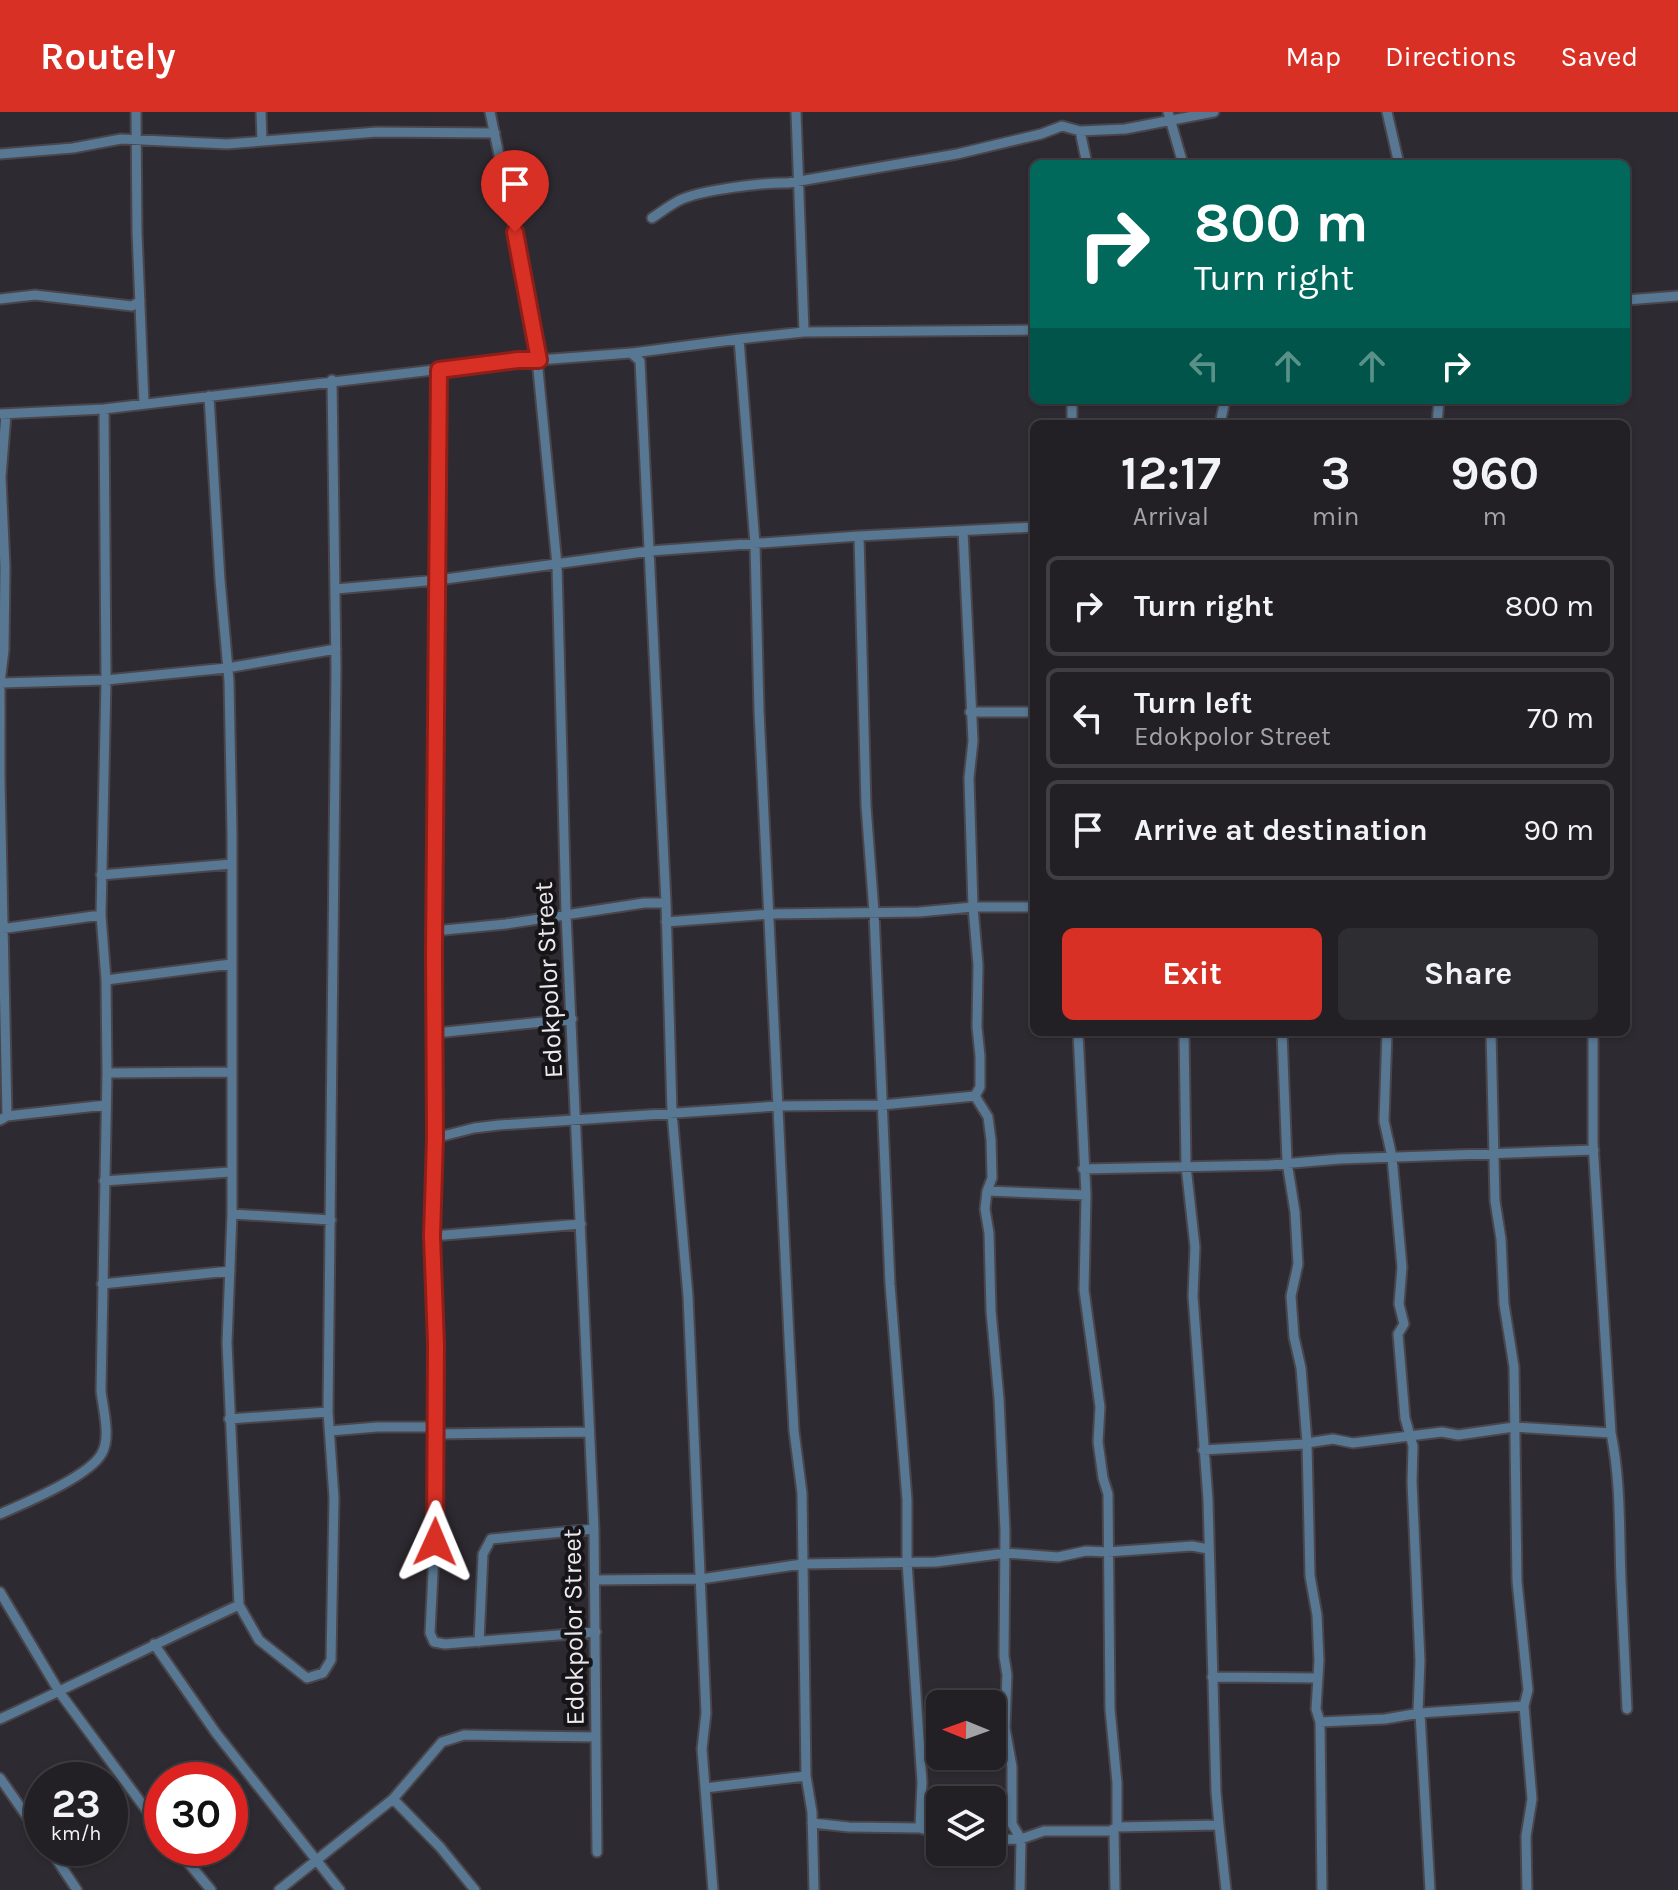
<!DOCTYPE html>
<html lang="en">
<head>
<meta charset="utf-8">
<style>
  :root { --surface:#222025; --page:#2e2d32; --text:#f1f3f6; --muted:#a2a3a7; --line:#3f3e42; --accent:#d93025 }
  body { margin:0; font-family:Karla,sans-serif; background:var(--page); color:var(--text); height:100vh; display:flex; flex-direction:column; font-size:30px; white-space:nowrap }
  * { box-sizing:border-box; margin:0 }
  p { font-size:26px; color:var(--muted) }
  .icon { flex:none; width:44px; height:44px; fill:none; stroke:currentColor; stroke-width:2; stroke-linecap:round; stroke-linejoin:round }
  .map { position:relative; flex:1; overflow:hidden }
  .drawer { position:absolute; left:1030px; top:308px; width:600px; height:616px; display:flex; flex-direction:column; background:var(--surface); border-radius:12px; box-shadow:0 2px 6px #0004,0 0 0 2px var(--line) }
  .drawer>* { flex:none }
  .banner { position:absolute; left:1030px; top:48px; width:600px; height:244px; border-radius:12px; box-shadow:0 2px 6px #0004,0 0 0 2px var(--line); background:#00695c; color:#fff; overflow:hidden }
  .needle { width:52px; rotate:271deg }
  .buttons { position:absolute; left:926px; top:1578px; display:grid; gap:16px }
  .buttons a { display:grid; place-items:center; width:80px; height:80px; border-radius:12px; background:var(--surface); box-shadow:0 2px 6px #0004,0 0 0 2px var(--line); font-size:40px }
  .speed { position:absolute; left:24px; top:1650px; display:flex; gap:16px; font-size:40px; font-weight:700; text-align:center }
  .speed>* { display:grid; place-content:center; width:104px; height:104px; border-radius:50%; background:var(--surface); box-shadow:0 2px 6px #0004,0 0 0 2px var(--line); line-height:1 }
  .speed small { font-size:20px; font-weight:400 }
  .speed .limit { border:12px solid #d22; background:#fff; color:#111 }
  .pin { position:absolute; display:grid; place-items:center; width:68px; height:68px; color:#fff; margin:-82px -34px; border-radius:50% 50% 50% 0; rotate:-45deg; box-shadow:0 0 8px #0007 }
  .pin .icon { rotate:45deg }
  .me { position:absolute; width:88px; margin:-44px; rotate:1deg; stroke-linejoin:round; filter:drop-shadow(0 0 6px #0008) }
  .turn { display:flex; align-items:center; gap:28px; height:168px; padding:0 32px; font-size:36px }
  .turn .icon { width:104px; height:104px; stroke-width:2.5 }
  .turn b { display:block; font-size:56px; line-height:68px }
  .lanes { display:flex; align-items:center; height:76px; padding:0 32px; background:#0003; justify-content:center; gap:40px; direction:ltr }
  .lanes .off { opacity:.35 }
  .eta { display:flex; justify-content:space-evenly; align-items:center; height:136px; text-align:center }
  .eta b { font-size:48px; font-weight:700; line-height:56px }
  .button { display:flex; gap:16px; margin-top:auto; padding:16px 32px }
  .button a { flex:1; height:92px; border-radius:12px; background:var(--accent); color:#fff; font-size:32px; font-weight:700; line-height:92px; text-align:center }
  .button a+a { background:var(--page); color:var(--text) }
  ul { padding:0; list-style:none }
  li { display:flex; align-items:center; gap:24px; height:100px; margin:0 16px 12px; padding:0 16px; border:4px solid var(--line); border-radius:12px }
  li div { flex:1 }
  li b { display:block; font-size:30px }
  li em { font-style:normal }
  header { display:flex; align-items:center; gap:48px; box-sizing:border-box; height:112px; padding:0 40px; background:var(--accent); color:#fff }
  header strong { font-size:38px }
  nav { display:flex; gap:44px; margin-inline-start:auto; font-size:28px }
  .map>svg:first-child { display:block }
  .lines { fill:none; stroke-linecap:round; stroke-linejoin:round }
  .street-casing { stroke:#49454b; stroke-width:13 }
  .street { stroke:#577792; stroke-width:9 }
  .route-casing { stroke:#8d1f18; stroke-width:20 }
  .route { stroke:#d93025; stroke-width:14 }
  .labels { text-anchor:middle; stroke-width:8; stroke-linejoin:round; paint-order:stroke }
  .street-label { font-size:26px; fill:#eceaee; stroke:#161417 }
</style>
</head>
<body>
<header>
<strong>Routely</strong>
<nav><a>Map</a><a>Directions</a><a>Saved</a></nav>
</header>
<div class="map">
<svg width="1678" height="1778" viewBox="0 0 1678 1778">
  <rect width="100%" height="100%" fill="#2e2a31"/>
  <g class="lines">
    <g class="street-casing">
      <path id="street" d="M136,0L137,120L144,292
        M261,0L262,29
        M490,0L533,206L557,453L566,801L594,1417L597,1740
        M796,0L804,220
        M1168,0L1183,52
        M1387,0L1399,52
        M1080,19L1087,52
        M0,42L73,36L121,27L227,32L377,20L495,21
        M652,106C661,100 670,93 680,88C701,78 765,70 788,71L957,42L1041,22L1062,14L1080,19L1125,17L1214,0
        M0,187L35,183L132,194L140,189
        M1626,188L1678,184
        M739,227L804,220L1034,218
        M632,241L739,227L755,432L759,599L789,1226L794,1319L802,1381L806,1664L812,1700L814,1778
        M439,258L432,1124L436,1400L430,1521L434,1530L445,1532L596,1520
        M209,284L220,468L229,569L232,722V1102L227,1231L239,1493
        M0,302L104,297L518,248H539L631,241L640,249L666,791L672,1001L688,1184L706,1601L702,1637L713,1778
        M1072,312V288
        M1220,312L1225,288
        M1437,312L1439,288
        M859,424L1034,415
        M336,477L438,468L650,439L859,424L866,694L874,800L890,1172L907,1388V1450
        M0,571L106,568L227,556L336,537
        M970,600H1034
        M101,763L232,752
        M666,810L770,802L919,800L973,795L969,666L973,629L963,419
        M0,817L101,803
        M434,819L506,812L644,791H666
        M106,868L231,852
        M1282,920L1287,1050L1295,1100L1298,1152L1291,1184L1294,1225L1301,1256L1307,1331L1310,1464L1317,1503L1319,1549L1316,1597L1320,1610L1322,1778
        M1387,920L1384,1009L1392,1045L1402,1155L1399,1192L1404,1212L1398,1222L1405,1306L1413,1334L1412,1370L1420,1549L1418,1600
        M1491,920L1495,1089L1501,1127L1504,1192L1514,1255L1517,1469L1528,1578L1524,1594
        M1593,920V1031L1611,1321C1621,1370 1619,1418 1621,1468C1623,1511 1625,1554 1627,1597
        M436,921L572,907
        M107,961L232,960
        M7,1004L106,993
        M0,1008L7,1004L0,667V571L4,538L5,455L1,365L6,302
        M435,1026L474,1016L499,1013L778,994L882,993L975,984
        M1083,1057L1269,1053L1340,1047L1594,1038
        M104,1069L230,1060
        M987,1079L1086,1083
        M232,1102L331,1108
        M432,1124L581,1112
        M102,1172L230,1159
        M229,1307L328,1300
        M330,1319L377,1315H435
        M434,1322L589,1320
        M1307,1331L1333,1327L1353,1331L1442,1320L1458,1323L1514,1315L1611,1321
        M1203,1338L1305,1332
        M0,1402C25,1391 90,1364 102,1341C111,1325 103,1297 101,1279L107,961L106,868L101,803L106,568L104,297
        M595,1468L701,1467L802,1452L936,1450L1006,1441L1058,1445L1086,1439L1107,1440L1192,1434L1208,1437
        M0,1480L60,1581L162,1719
        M479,1530L483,1442L491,1427L594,1417
        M154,1532L216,1621L340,1778
        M1212,1565L1316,1566
        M1420,1601L1524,1594L1532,1687L1526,1724L1527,1778
        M0,1607C80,1570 159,1530 239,1493L259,1528L307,1566L323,1561L331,1548L334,1386L328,1300L336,556L332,268
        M1320,1610L1385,1607L1420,1601L1430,1778
        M0,1666L42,1726
        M705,1676L806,1664
        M393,1687L440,1735L475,1778
        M812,1711L849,1715L920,1716L922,1670L907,1450
        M1219,1713L1226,1778
        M1117,1715L1219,1713L1216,1680L1208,1388L1193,1184L1195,1135L1186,1054L1184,920
        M920,1716L940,1722
        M1114,1718L1115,1778
        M992,1728L1021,1727L1012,1712V1655L1005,1616L1007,1563L1004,1544L1005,1419L999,1287L991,1199L989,1121L985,1097L987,1079L992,1066L991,1028L988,1005L975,984L980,975V944L977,915L978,853L973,795H1034
        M49,1736L77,1778
        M176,1736L211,1778
        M279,1778L393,1687L442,1630L464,1623L596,1625
        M1020,1778L1021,1727L1044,1719H1110L1117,1715V1671L1110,1597L1108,1382L1103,1366L1098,1330L1100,1295L1084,1178L1086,1083L1078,920"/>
    </g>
    <use href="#street" class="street"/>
  </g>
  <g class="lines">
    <g class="route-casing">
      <path id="route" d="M435,1430L436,1232L432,1124L435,1026L434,841L439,258L518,248H539L515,120"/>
    </g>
    <use href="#route" class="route"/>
  </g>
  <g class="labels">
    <g class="street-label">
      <text transform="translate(548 868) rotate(-93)" y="9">Edokpolor Street</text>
      <text transform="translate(573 1515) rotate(-91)" y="9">Edokpolor Street</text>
    </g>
  </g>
</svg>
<div class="buttons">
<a><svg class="needle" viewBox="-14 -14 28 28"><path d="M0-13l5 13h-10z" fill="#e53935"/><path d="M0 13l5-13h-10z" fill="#a2a3a7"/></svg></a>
<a><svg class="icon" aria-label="layers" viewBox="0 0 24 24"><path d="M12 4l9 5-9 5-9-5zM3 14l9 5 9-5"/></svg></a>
</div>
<div class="speed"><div>23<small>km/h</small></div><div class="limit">30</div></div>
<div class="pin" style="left:515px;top:120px;background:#d93025"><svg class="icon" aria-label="arrive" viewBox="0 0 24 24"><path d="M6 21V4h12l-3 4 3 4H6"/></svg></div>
<svg class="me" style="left:435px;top:1430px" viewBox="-20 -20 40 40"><path d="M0-17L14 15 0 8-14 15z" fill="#d93025" stroke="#fff" stroke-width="4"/></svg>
<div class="banner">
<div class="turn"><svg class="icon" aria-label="right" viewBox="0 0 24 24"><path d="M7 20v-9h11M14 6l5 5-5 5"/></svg><div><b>800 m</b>Turn right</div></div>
<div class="lanes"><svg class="icon off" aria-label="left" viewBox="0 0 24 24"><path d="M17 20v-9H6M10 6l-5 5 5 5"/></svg><svg class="icon off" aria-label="ahead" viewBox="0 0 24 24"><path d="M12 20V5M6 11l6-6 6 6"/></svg><svg class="icon off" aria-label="ahead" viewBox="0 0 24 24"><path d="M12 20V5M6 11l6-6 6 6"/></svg><svg class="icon" aria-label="right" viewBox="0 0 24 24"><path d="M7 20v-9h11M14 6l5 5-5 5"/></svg></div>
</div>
<section class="drawer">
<div class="eta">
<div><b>12:17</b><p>Arrival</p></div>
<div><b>3</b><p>min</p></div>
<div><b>960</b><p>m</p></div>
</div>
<ul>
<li><svg class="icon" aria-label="right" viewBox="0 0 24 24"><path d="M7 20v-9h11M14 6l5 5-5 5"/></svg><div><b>Turn right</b></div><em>800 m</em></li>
<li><svg class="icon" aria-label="left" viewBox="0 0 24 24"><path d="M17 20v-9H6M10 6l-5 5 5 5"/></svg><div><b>Turn left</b><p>Edokpolor Street</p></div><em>70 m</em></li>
<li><svg class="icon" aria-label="arrive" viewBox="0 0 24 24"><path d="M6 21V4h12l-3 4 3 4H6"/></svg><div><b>Arrive at destination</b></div><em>90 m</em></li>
</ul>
<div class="button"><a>Exit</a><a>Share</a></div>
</section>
</div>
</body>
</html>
